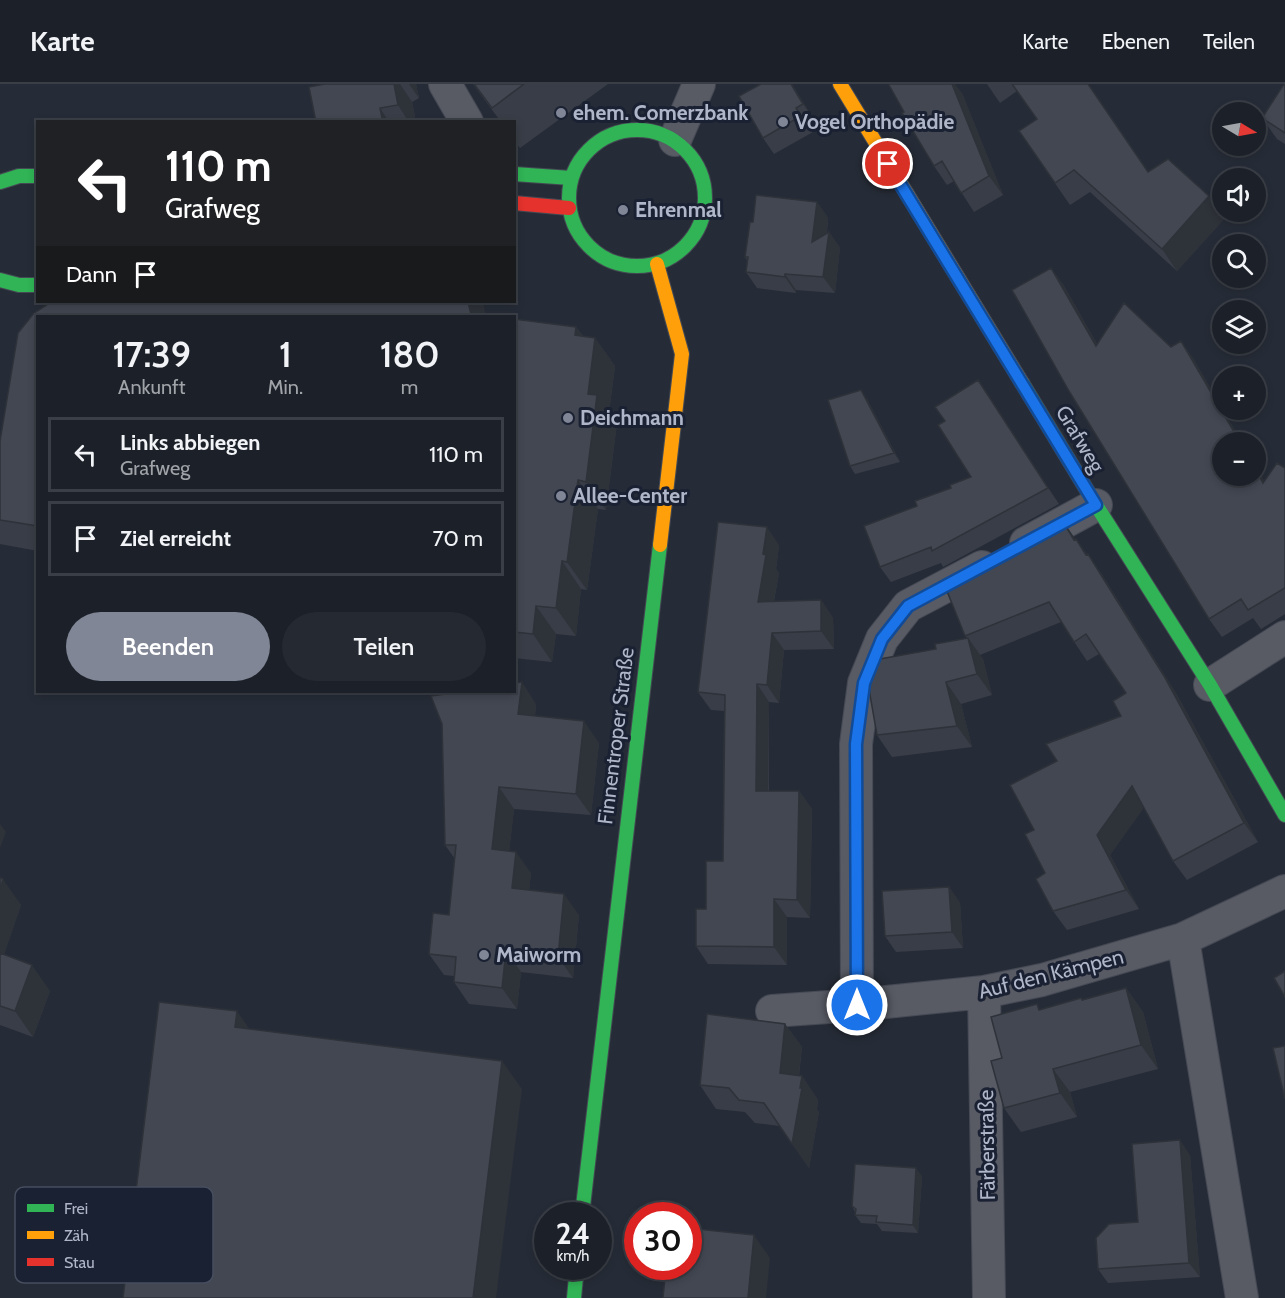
<!DOCTYPE html>
<html lang="de">
<head>
<meta charset="utf-8">
<style>
  :root { --surface:#1c2129; --page:#252931; --text:#f1f3f6; --muted:#a0a3a8; --line:#3a3e46; --accent:#808696 }
  body { margin:0; font-family:Cabin,sans-serif; background:var(--page); color:var(--text); height:100vh; display:flex; flex-direction:column; font-size:22px; white-space:nowrap }
  * { box-sizing:border-box; margin:0 }
  p { font-size:20px; color:var(--muted) }
  .icon { flex:none; width:33px; height:33px; fill:none; stroke:currentColor; stroke-width:2; stroke-linecap:round; stroke-linejoin:round }
  .map { position:relative; flex:1; overflow:hidden }
  .sheet { position:absolute; left:36px; top:231px; width:480px; height:378px; display:flex; flex-direction:column; background:var(--surface); border-radius:0px; box-shadow:0 3px 9px #0003,0 0 0 2px var(--line) }
  .sheet>* { flex:none }
  .banner { position:absolute; left:36px; top:36px; width:480px; height:183px; border-radius:0px; box-shadow:0 3px 9px #0003,0 0 0 2px var(--line); background:#202124; color:#fff; overflow:hidden }
  .needle { width:39px; rotate:100deg }
  .buttons { position:absolute; left:1212px; top:18px; display:grid; gap:12px }
  .buttons a { display:grid; place-items:center; width:54px; height:54px; border-radius:50%; background:var(--surface); box-shadow:0 3px 9px #0003,0 0 0 2px var(--line); font-size:30px }
  .speed { position:absolute; left:534px; top:1118px; display:flex; gap:12px; font-size:30px; font-weight:700; text-align:center }
  .speed>* { display:grid; place-content:center; width:78px; height:78px; border-radius:50%; background:var(--surface); box-shadow:0 3px 9px #0003,0 0 0 2px var(--line); line-height:1 }
  .speed small { font-size:15px; font-weight:400 }
  .speed .limit { border:9px solid #d22; background:#fff; color:#111 }
  .pin { position:absolute; display:grid; place-items:center; width:51px; height:51px; color:#fff; margin:-26px; border:3px solid #fff; border-radius:50%; box-shadow:0 2px 6px #0007 }
  .me { position:absolute; width:66px; margin:-33px; rotate:0deg; stroke-linejoin:round; filter:drop-shadow(0 0 4px #0008) }
  .turn { display:flex; align-items:center; gap:21px; height:126px; padding:0 30px; font-size:27px }
  .turn .icon { width:78px; height:78px; stroke-width:2.5 }
  .turn b { display:block; font-size:42px; line-height:51px }
  .then { display:flex; align-items:center; height:57px; padding:0 30px; background:#0003; gap:12px; font-size:22px }
  .eta { display:flex; justify-content:space-evenly; align-items:center; height:102px; text-align:center }
  .eta b { font-size:36px; font-weight:600; line-height:42px }
  .cta { display:flex; gap:12px; margin-top:auto; padding:12px 30px }
  .cta a { flex:1; height:69px; border-radius:36px; background:var(--accent); color:#fff; font-size:24px; font-weight:600; line-height:69px; text-align:center }
  .cta a+a { background:var(--page); color:var(--text) }
  ul { padding:0; list-style:none }
  li { display:flex; align-items:center; gap:18px; height:75px; margin:0 12px 9px; padding:0 18px; border:3px solid var(--line); border-radius:0px }
  li div { flex:1 }
  li b { display:block; font-size:22px }
  li em { font-style:normal }
  header { display:flex; align-items:center; gap:36px; box-sizing:border-box; height:84px; padding:0 30px; background:var(--surface); border-bottom:2px solid var(--line) }
  header strong { font-size:28px }
  nav { display:flex; gap:33px; margin-inline-start:auto; font-size:21px }
  .map>svg:first-child { display:block }
  .lines { fill:none; stroke-linecap:round; stroke-linejoin:round }
  .street-casing { stroke:#444953; stroke-width:34 }
  .fast-casing { stroke:#444953; stroke-width:16 }
  .slow-casing { stroke:#444953; stroke-width:16 }
  .jam-casing { stroke:#444953; stroke-width:16 }
  .street { stroke:#585a64; stroke-width:32 }
  .fast { stroke:#30b455; stroke-width:14 }
  .slow { stroke:#ff9f0a; stroke-width:14 }
  .jam { stroke:#e5322d; stroke-width:14 }
  .wall { fill:#393d47 }
  .shaded-wall { fill:#2e3239 }
  .building { fill:#424752; stroke:#2e3239; stroke-width:1.5 }
  .route-casing { stroke:#114b97; stroke-width:15 }
  .route { stroke:#1a73e8; stroke-width:10 }
  .poi-dot { fill:#808696; stroke:#1a2132; stroke-width:2 }
  .labels { text-anchor:middle; stroke-width:6; stroke-linejoin:round; paint-order:stroke }
  .poi-label { font-size:21px; font-weight:bold; fill:#b0b6c9; stroke:#1a2132; text-anchor:start }
  .street-label { font-size:21px; fill:#b0b6c9; stroke:#1a2132 }
  .key { fill:#1a2132; stroke:#474e5f; stroke-width:1.5 }
  .key-label { font-size:16px; fill:#b0b6c9 }
</style>
</head>
<body>
<header>
<strong>Karte</strong>
<nav><a>Karte</a><a>Ebenen</a><a>Teilen</a></nav>
</header>
<div class="map">
<svg width="1285" height="1214" viewBox="0 0 1285 1214">
  <rect width="100%" height="100%" fill="#262c37"/>
  <g class="lines">
    <g class="street-casing">
      <path id="street" d="M445,0L467,38
        M675,56L699,0
        M1026,459L1096,421
        M1210,601L1285,553
        M1183,855L1242,1214
        M984,908L989,1214
        M857,921L856,660L864,599L882,555L908,522L982,483
        M772,927L857,921L984,908L1042,896L1183,855L1285,807"/>
    </g>
    <g class="fast-casing">
      <path id="fast" d="M569 114a68 68 0 1 1 136 0a68 68 0 1 1-136 0Z
        M514,90L571,94
        M0,98L19,92H38
        M0,196L19,201H38
        M1022,299L1096,421L1210,601L1285,731
        M582,1131L660,461
        M574,1214L577,1182"/>
    </g>
    <g class="slow-casing">
      <path id="slow" d="M840,0L1022,299
        M657,180L682,270L660,461"/>
    </g>
    <g class="jam-casing">
      <path id="jam" d="M514,119L569,124"/>
    </g>
    <use href="#street" class="street"/>
    <use href="#fast" class="fast"/>
    <use href="#slow" class="slow"/>
    <use href="#jam" class="jam"/>
  </g>
  <path class="wall" d="M325,0H416L419,14L412,18L416,38H316Z
    M473,0H608L520,64L514,57V38H501Z
    M792,0L814,36L808,40L813,48L774,70L763,54Z
    M987,0H1088L1148,88L1209,112L1225,134L1177,187L1090,108L1070,121L1019,47L1037,35L1017,7L1000,19Z
    M1285,0V60L1277,55L1262,34Z
    M962,9L1003,111L974,128L954,97L947,101L934,82Z
    M817,118L828,134L827,149L829,148L840,164L835,209L796,206V209L757,204L746,188L747,176L745,173L753,138Z
    M1051,184L1064,202L1097,260L1171,263L1181,257L1194,276L1264,397L1285,384V530L1261,545L1253,534L1222,553L1209,535Z
    M51,218H483L485,232H493H38V467L0,460V357L18,249L34,229Z
    M514,235L576,243L583,252L595,254L615,282L609,328L617,339L606,426L598,425L587,506L581,505L576,552L556,550L552,578L514,574Z
    M978,296L1059,420L943,483L941,479L891,498L880,483L917,422L971,393L945,337Z
    M867,315L900,378L855,390L850,382Z
    M1076,456L1101,489L1177,611L1258,758L1187,796L1173,777L1144,723L1110,771L1139,825L1067,846L1053,827L1034,746L1057,677L1121,632L1126,609L1099,570L1087,577L1061,538L980,571L983,575L992,611L961,620L972,663L892,673L877,651L936,565L967,554L965,552Z
    M779,461L776,485L779,489L774,517L821,516L833,534L834,565L784,566L779,619L769,618V707H799L812,725L810,834L787,833V881L708,880L696,862L706,825L723,777L724,627L711,626L698,608Z
    M536,620L535,632L599,659L591,731L514,725L509,767L531,789L529,806L579,831L573,894L521,888L517,925L469,920L454,898V892L444,891L429,870L449,831L455,775L445,761Z
    M0,794L21,821L4,870L50,907L33,953L0,941Z
    M949,803L960,819L963,864L896,868L885,852Z
    M1126,904L1143,928L1158,985L1070,1008L1077,1033L1021,1048L1004,1024L1002,974L1041,926L1083,916Z
    M785,940L802,963L799,992H802L818,1016L817,1025L819,1028L809,1084L780,1042L755,1039L745,1028L716,1025L700,1001Z
    M1190,1071L1200,1193L1108,1199L1098,1185L1138,1138Z
    M922,1092L918,1149L882,1147L877,1140L861,1139L855,1131V1128L852,1122Z"/>
  <path class="shaded-wall" d="M394,0H400L412,18L416,38H409L398,21Z
    M409,0H416L419,14Z
    M791,0H792L814,36L803,20Z
    M952,0H955L962,9L1003,111L989,92Z
    M380,24L389,38H383Z
    M796,24L808,40L813,48L801,32Z
    M1209,112L1225,134L1177,187L1162,165Z
    M817,118L828,134L824,175L812,158Z
    M829,148L840,164L835,209L823,193Z
    M1051,184L1064,202L1109,281L1096,262Z
    M785,190L796,206V209L785,193Z
    M468,218H483L486,232L471,230Z
    M576,243L593,267L595,254L615,282L609,328L617,339L606,426L586,398L588,310L575,251Z
    M1181,257L1194,276L1242,358H1240Z
    M978,296L989,312L1059,420L1048,404Z
    M861,306L867,315L900,378L894,369Z
    M1256,382L1276,418L1263,399L1256,386Z
    M578,396L598,425L587,506L567,478Z
    M1061,434L1074,453L1088,476L1074,456Z
    M767,443L779,461L776,485L779,489L770,536L758,518Z
    M1088,470L1101,489L1177,611L1258,758L1244,739Z
    M562,477L581,505L576,552L556,524Z
    M821,516L833,534L834,565L821,547Z
    M536,522L556,550L552,578L533,550Z
    M772,549L784,566L779,619L767,601Z
    M968,554L983,575L992,611L977,590Z
    M522,598L536,620L533,651L518,630Z
    M946,598L961,620L972,663L957,642Z
    M757,600L769,618L768,725L756,707Z
    M584,637L599,659L591,731L576,710Z
    M1132,702L1146,721L1110,771L1139,825L1126,806L1097,751Z
    M499,703L514,725L507,786L492,765Z
    M799,707L812,725L810,834L797,816Z
    M0,740L6,748L0,764Z
    M516,768L531,789L527,825L512,804Z
    M3,795L21,821L0,883V805Z
    M949,803L960,819L963,864L952,848Z
    M564,810L579,831L573,894L558,873Z
    M774,815L787,833V881L774,863Z
    M506,867L521,888L517,925L502,904Z
    M32,881L50,907L33,953L15,927Z
    M1126,904L1143,928L1158,985L1141,961Z
    M237,927L257,956L235,943Z
    M785,940L802,963L796,1013L780,989Z
    M502,977L522,1005L496,1214H473Z
    M1053,985L1070,1008L1077,1033L1060,1009Z
    M802,992L818,1016L817,1025L819,1028L809,1084L792,1060Z
    M1180,1056L1190,1071L1200,1193L1189,1179Z
    M916,1084L922,1092L918,1149L913,1141Z
    M754,1151L770,1174L766,1214H748Z"/>
  <path class="building" d="M325,0H394L398,21L380,24L383,38H316L309,3Z
    M474,0H524L492,24Z
    M761,0H791L803,20L796,24L801,32L763,54L739,12Z
    M890,0H952L989,92L961,109L942,77L934,82L902,29L904,28L889,1Z
    M1012,0H1088L1148,88L1168,75L1209,112L1162,165L1074,86L1055,99L1019,47L1037,35Z
    M1284,0H1285V49L1262,34Z
    M756,111L817,118L812,158L829,148L823,193L785,190V193L746,188L748,173H745L750,138H753Z
    M1051,184L1096,262L1124,219L1171,263L1181,257L1240,358H1222V392H1256V386L1263,399L1277,379L1285,384V504L1248,526L1241,515L1209,535L1069,307L1012,206Z
    M51,218H468L471,230L493,232H38V442L0,436V357L18,249L34,229Z
    M514,235L576,243L575,251L595,254L588,310L597,311L586,398L578,396L567,478L562,477L556,524L536,522L533,550L514,548Z
    M978,296L1048,404L932,467L931,463L880,483L864,442L917,422L915,417L951,404L950,401L971,393L938,341L945,337L935,323Z
    M861,306L894,369L850,382L828,316Z
    M1061,434L1074,456L1076,455L1086,471L1088,470L1164,592L1244,739L1173,777L1132,702L1097,751L1126,806L1053,827L1036,795L1045,789L1025,750L1034,746L1010,701L1057,677L1046,660L1121,632L1113,617L1126,609L1086,550L1074,558L1049,518L965,552L943,497Z
    M718,438L767,443L763,470L766,471L758,518L821,516V547L772,549L767,601L757,600L756,707H799L797,816L774,815V863L696,862V825H706V777H723L725,611L698,608Z
    M968,554L977,590L946,598L957,642L877,651L866,588L869,577L936,565L935,560Z
    M522,598L518,630L584,637L576,710L499,703L492,765L516,768L512,804L564,810L558,873L506,867L502,904L454,898L456,873L429,870L433,829L449,831L456,761H445L442,640L431,612L460,608H514V599Z
    M0,794L3,795L0,805Z
    M949,803L952,848L885,852L882,807Z
    M0,869L32,881L15,927L0,922Z
    M1285,887V913L1274,894Z
    M1126,904L1141,961L1053,985L1060,1009L1004,1024L991,977L1002,974L991,933L1037,920L1039,926L1081,914L1082,916Z
    M159,918L237,927L235,943L502,977L473,1214H123Z
    M707,930L785,940L780,989L802,992L800,1004H802L792,1060L764,1019L739,1016L729,1004L700,1001Z
    M1285,962V1015L1273,964Z
    M1180,1056L1189,1179L1098,1185L1096,1154L1109,1140L1138,1138L1132,1060Z
    M855,1080L916,1084L913,1141L876,1138L877,1132L855,1131L856,1125L852,1122Z
    M688,1144L754,1151L748,1214H663L666,1182H688Z"/>
  <g class="lines">
    <g class="route-casing">
      <path id="route" d="M857,921L856,660L864,599L882,555L908,522L1096,421L888,80"/>
    </g>
    <use href="#route" class="route"/>
  </g>
  <g class="poi-dot">
    <circle cx="561" cy="29" r="6"/>
    <circle cx="783" cy="38" r="6"/>
    <circle cx="623" cy="126" r="6"/>
    <circle cx="568" cy="334" r="6"/>
    <circle cx="561" cy="412" r="6"/>
    <circle cx="484" cy="871" r="6"/>
  </g>
  <g class="labels">
    <g class="poi-label">
      <text x="573" y="36">ehem. Comerzbank</text>
      <text x="795" y="45">Vogel Orthopädie</text>
      <text x="635" y="133">Ehrenmal</text>
      <text x="580" y="341">Deichmann</text>
      <text x="573" y="419">Allee-Center</text>
      <text x="496" y="878">Maiworm</text>
    </g>
    <g class="street-label">
      <text transform="translate(1080 355) rotate(59)" y="7">Grafweg</text>
      <text transform="translate(616 652) rotate(-83)" y="7">Finnentroper Straße</text>
      <text transform="translate(1051 890) rotate(-14)" y="7">Auf den Kämpen</text>
      <text transform="translate(987 1061) rotate(-91)" y="7">Färberstraße</text>
    </g>
  </g>
  <rect x="15" y="1103" width="198" height="96" rx="9" class="key"/>
  <rect x="27" y="1120" width="27" height="8" fill="#30b455"/>
  <rect x="27" y="1147" width="27" height="8" fill="#ff9f0a"/>
  <rect x="27" y="1174" width="27" height="8" fill="#e5322d"/>
  <g class="key-label">
    <text x="64" y="1130">Frei</text>
    <text x="64" y="1157">Zäh</text>
    <text x="64" y="1184">Stau</text>
  </g>
</svg>
<div class="buttons">
<a><svg class="needle" viewBox="-14 -14 28 28"><path d="M0-13l5 13h-10z" fill="#e53935"/><path d="M0 13l5-13h-10z" fill="#a0a3a8"/></svg></a>
<a><svg class="icon" aria-label="sound" viewBox="0 0 24 24"><path d="M4 9h4l5-4v14l-5-4H4zM17 9q2 3 0 6"/></svg></a>
<a><svg class="icon" aria-label="search" viewBox="0 0 24 24"><circle cx="10" cy="10" r="6"/><path d="M15 15l6 6"/></svg></a>
<a><svg class="icon" aria-label="layers" viewBox="0 0 24 24"><path d="M12 4l9 5-9 5-9-5zM3 14l9 5 9-5"/></svg></a>
<a>+</a>
<a>−</a>
</div>
<div class="speed"><div>24<small>km/h</small></div><div class="limit">30</div></div>
<div class="pin" style="left:888px;top:80px;background:#d93025"><svg class="icon" aria-label="arrive" viewBox="0 0 24 24"><path d="M6 21V4h12l-3 4 3 4H6"/></svg></div>
<svg class="me" style="left:857px;top:921px" viewBox="-20 -20 40 40"><circle r="17" fill="#1a73e8" stroke="#fff" stroke-width="3"/><path d="M0-11L8 9 0 5-8 9z" fill="#fff"/></svg>
<div class="banner">
<div class="turn"><svg class="icon" aria-label="left" viewBox="0 0 24 24"><path d="M17 20v-9H6M10 6l-5 5 5 5"/></svg><div><b>110 m</b>Grafweg</div></div>
<div class="then">Dann<svg class="icon" aria-label="arrive" viewBox="0 0 24 24"><path d="M6 21V4h12l-3 4 3 4H6"/></svg></div>
</div>
<section class="sheet">
<div class="eta">
<div><b>17:39</b><p>Ankunft</p></div>
<div><b>1</b><p>Min.</p></div>
<div><b>180</b><p>m</p></div>
</div>
<ul>
<li><svg class="icon" aria-label="left" viewBox="0 0 24 24"><path d="M17 20v-9H6M10 6l-5 5 5 5"/></svg><div><b>Links abbiegen</b><p>Grafweg</p></div><em>110 m</em></li>
<li><svg class="icon" aria-label="arrive" viewBox="0 0 24 24"><path d="M6 21V4h12l-3 4 3 4H6"/></svg><div><b>Ziel erreicht</b></div><em>70 m</em></li>
</ul>
<div class="cta"><a>Beenden</a><a>Teilen</a></div>
</section>
</div>
</body>
</html>
